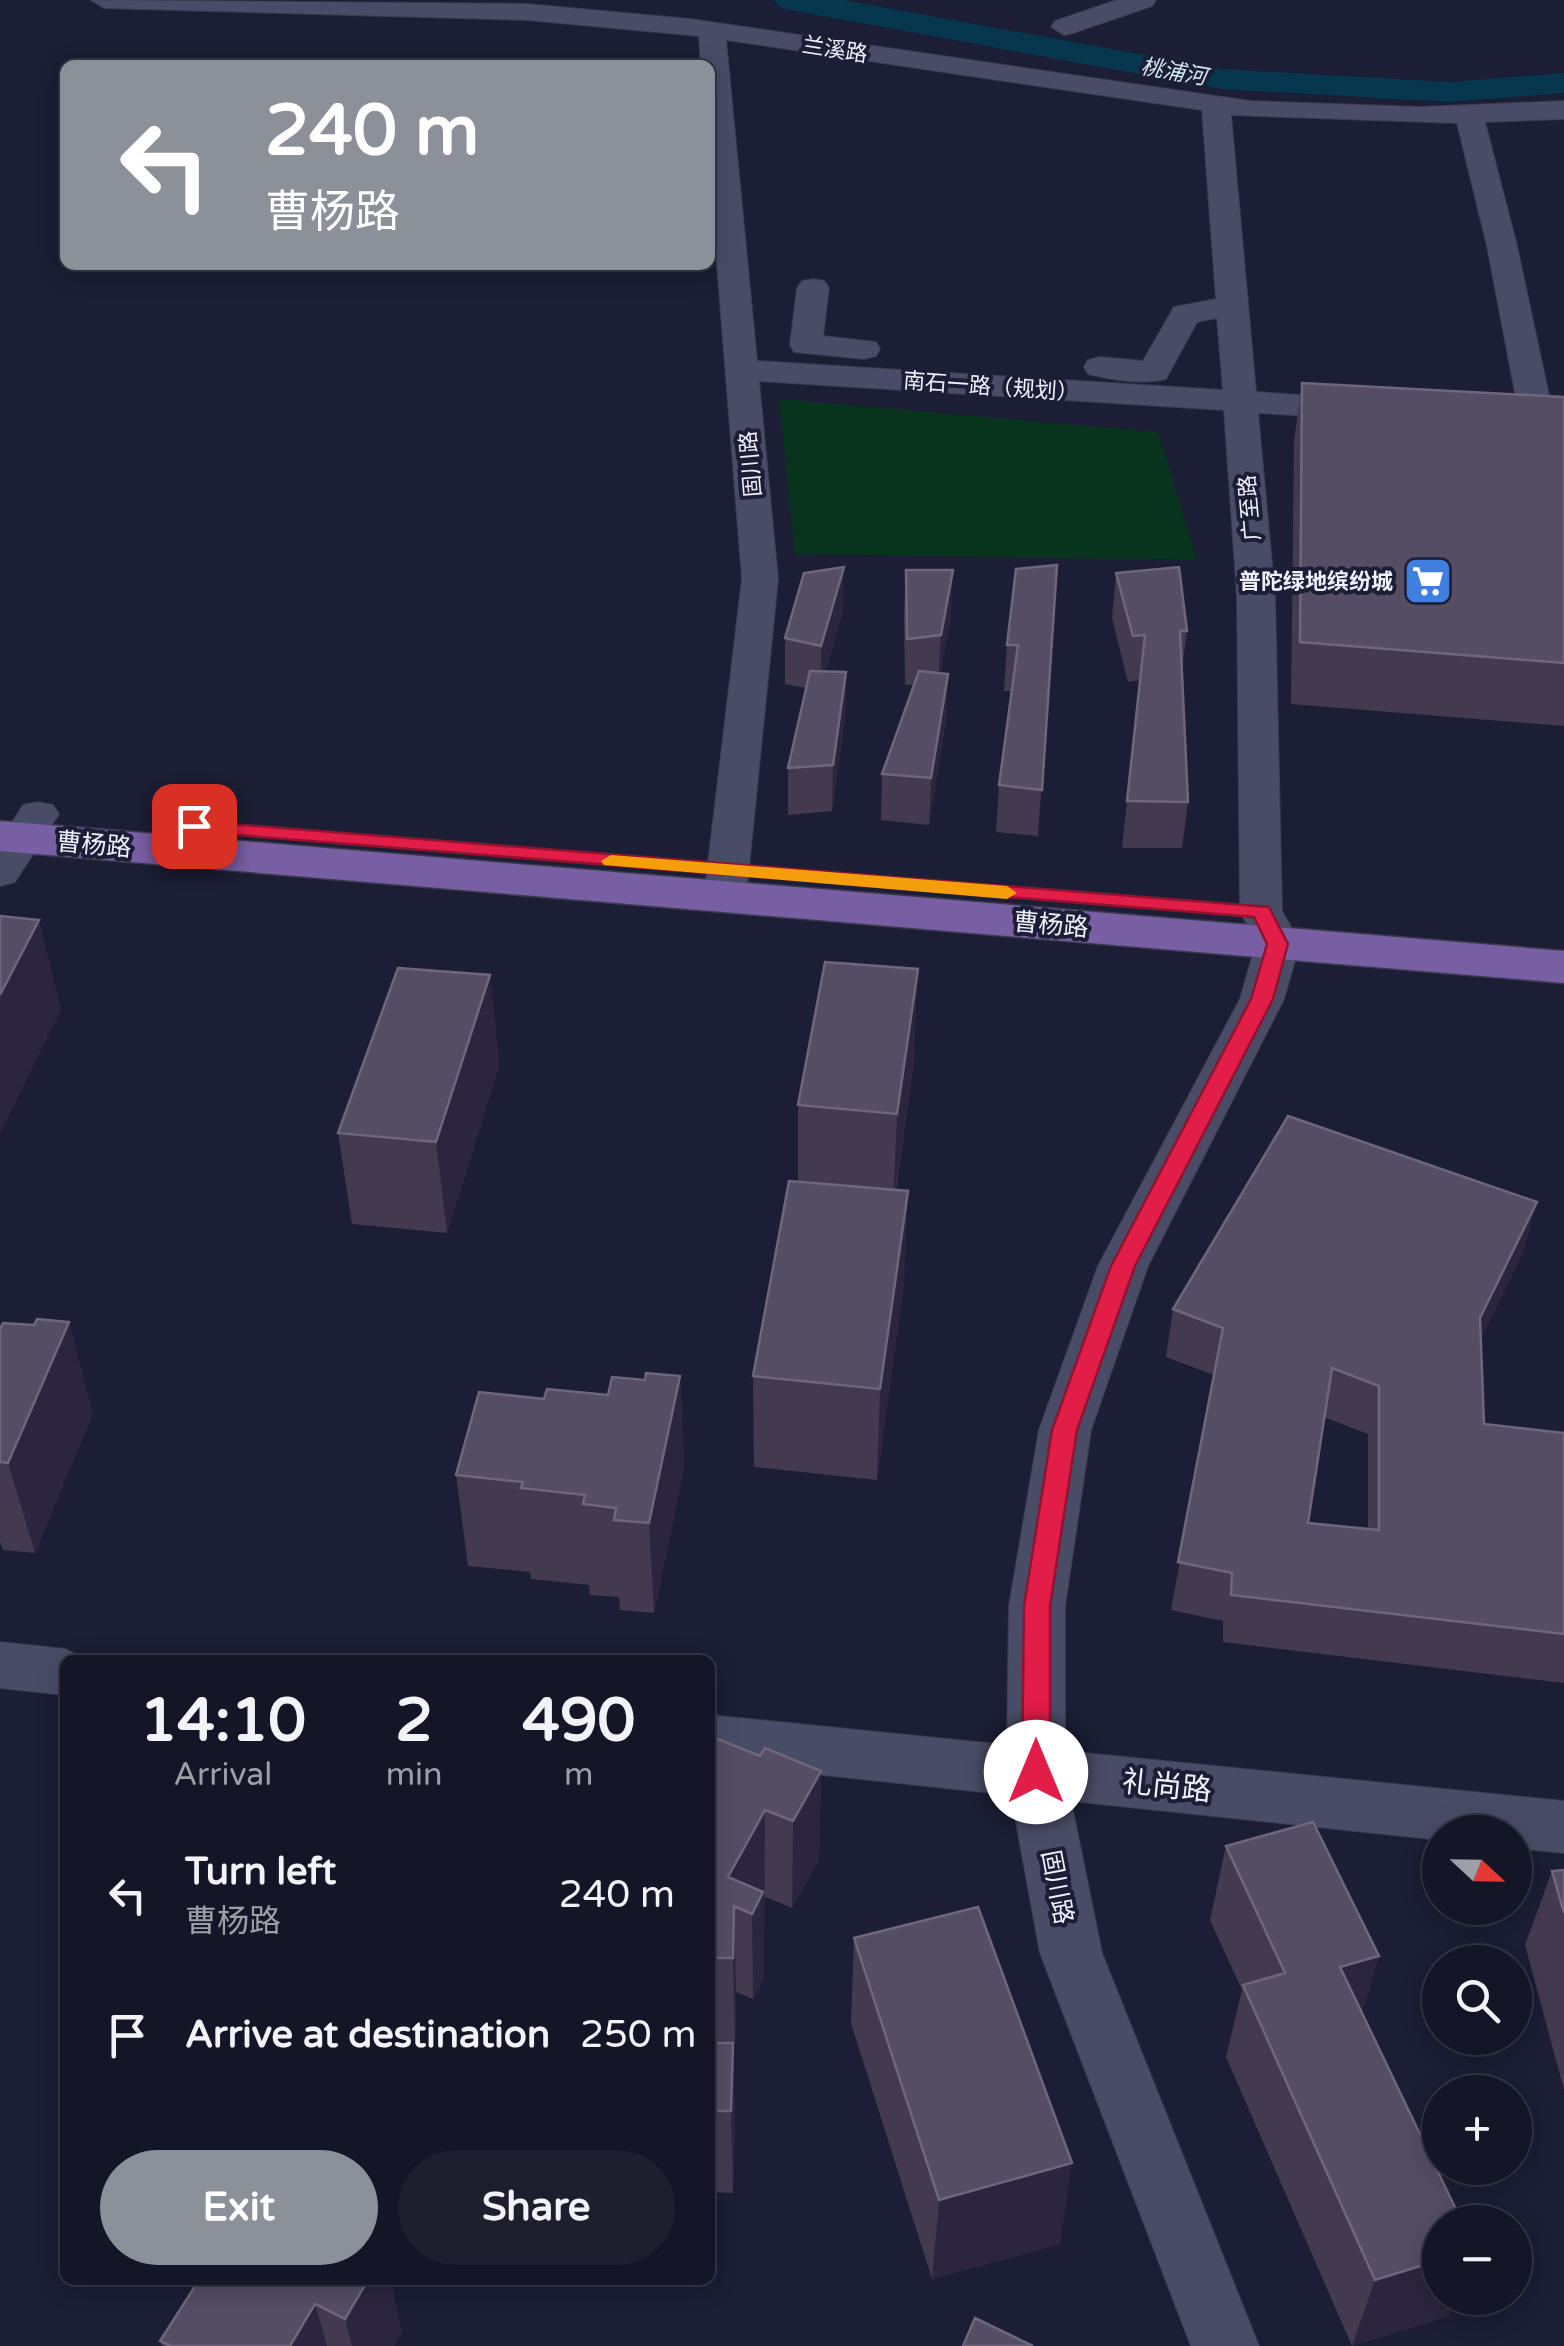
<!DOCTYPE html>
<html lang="en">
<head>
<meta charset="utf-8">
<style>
  :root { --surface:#141627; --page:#1d1f2f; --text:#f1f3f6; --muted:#9d9fa7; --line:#333544; --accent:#8c9099 }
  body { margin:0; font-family:"Varela Round","Noto Sans SC",sans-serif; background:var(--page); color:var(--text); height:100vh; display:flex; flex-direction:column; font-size:38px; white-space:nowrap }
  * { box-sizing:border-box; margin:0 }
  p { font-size:32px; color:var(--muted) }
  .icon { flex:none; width:55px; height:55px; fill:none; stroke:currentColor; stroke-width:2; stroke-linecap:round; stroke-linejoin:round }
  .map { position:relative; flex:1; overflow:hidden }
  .details { position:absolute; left:60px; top:1655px; width:655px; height:630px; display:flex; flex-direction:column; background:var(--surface); border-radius:15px; box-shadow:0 5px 25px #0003,0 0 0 2px var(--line) }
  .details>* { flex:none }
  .banner { position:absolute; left:60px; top:60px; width:655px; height:210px; border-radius:15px; box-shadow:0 5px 25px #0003,0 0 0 2px var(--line); background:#8c9099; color:#fff; overflow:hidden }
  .needle { width:65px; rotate:112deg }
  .fabs { position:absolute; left:1422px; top:1815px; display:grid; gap:20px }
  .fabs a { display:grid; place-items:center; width:110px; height:110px; border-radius:50%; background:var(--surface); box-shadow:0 5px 25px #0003,0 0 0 2px var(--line); font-size:50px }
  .pin { position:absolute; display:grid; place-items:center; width:85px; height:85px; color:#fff; margin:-42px; border-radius:20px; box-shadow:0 5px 15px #0006 }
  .me { position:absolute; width:110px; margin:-55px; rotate:0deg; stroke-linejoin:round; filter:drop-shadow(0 0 8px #0008) }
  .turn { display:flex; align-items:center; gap:35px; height:210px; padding:0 40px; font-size:45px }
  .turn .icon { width:130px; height:130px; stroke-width:2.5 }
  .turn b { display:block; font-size:70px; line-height:85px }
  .eta { display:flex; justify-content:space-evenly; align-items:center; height:170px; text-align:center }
  .eta b { font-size:60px; font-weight:700; line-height:70px }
  .button { display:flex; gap:20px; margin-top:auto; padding:20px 40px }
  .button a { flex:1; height:115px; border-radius:60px; background:var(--accent); color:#fff; font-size:40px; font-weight:700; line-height:115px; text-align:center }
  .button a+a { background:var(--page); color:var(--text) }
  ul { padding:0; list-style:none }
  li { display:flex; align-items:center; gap:30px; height:140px; padding:0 40px }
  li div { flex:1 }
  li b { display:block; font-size:38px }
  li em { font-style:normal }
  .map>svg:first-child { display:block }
  .green { fill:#08341d }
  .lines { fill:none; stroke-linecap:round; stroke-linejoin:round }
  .river { fill:#07374e; fill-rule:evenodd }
  .minor-casing { stroke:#3a3a4d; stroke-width:2 }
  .major-casing { stroke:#3a3a4d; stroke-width:3 }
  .minor { fill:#484c66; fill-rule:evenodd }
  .major { fill:#785ea2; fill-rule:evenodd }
  .wall { fill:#433a50; fill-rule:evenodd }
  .shaded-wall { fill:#2b263d }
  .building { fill:#554d63; stroke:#6e677b; stroke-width:2.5; fill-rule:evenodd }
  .route { fill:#e11d48; stroke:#92132f; stroke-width:2.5 }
  .slow { fill:#f59e0b }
  .labels { text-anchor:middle; stroke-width:8; stroke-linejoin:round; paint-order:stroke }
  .far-street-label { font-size:22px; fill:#eff1fe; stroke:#1b1e34 }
  .far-water-label { font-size:22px; font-style:italic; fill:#d4e7f4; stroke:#1b1e34 }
  .far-poi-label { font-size:22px; font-weight:bold; fill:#eff1fe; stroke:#1b1e34; text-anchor:end }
  .street-label { font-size:25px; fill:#eff1fe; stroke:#1b1e34 }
  .near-street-label { font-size:30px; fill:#eff1fe; stroke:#1b1e34 }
</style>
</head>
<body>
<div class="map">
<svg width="1564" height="2346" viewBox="0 0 1564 2346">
  <rect width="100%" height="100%" fill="#1b1e34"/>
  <path class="green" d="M779,399L1158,432L1197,560L795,554Z"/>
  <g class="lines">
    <path class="river" d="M774,0H843L1221,69L1450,82L1564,73V93L1450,102L1221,89L790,10L779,7Z"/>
    <g class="minor-casing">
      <path id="minor" d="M91,0L527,4L690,19L1250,101L1421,107L1564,101V119L1485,122L1517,246L1554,419L1549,426H1525L1520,419L1487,246L1457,123L1231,115L1256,392L1362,399L1374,402L1379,409L1374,416L1362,419L1258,413L1275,596L1282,911L1300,943L1284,999L1148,1266L1091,1430L1065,1606V1751L1564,1801V1853L1515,1848V1832H1440V1840L1071,1801L1102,1953L1259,2346H1191L1040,1953L1011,1795L710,1763V1715L1007,1745L1009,1606L1039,1430L1098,1266L1240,999L1256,943L1240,911L1237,596L1224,410L759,381L778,579L746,897L740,906L725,910L710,906L704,897L742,579L710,176V65H701L699,36L527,20L104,8ZM726,40L1202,110L1216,299L1174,307L1143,361L1100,357L1088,360L1084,367L1088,374C1112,380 1142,385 1166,379L1197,322L1217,318L1223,390L757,361Z
        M1117,0H1156L1152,6L1073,33L1064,35L1051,27L1055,21Z
        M813,279L824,281L829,288L823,336L876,342L880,349L876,356L864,359L794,352L790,345L797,288L802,281Z
        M38,802L53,805L59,814L15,882L0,886V841L23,805Z
        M0,1642L65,1649L87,1660H65V1695L0,1688Z"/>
    </g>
    <g class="major-casing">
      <path id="major" d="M0,821L1564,951V983L0,851Z"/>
    </g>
    <use href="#minor" class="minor"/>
    <use href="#major" class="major"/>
  </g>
  <path class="wall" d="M1302,383L1564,397V726L1291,704L1294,441Z
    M1057,565L1038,836L996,832L999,785L1012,691H1004L1007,645Z
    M906,570L951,615L940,673L948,674L946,720L929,825L881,820L882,774L915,684L905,685L904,615Z
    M1116,573L1187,631L1182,670L1188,802L1182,848H1122L1140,680L1128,682L1112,618Z
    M843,612L826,671L846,672L845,718L832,811L788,815V768L806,688L785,684V638Z
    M490,975L499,1066L447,1233L352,1224L338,1133Z
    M914,1060L896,1190L904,1283L877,1480L754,1467L753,1376L798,1181V1105Z
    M1524,1250L1481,1339L1484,1424L1564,1433V1683L1223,1642V1621L1171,1610L1214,1375L1166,1357L1173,1309ZM1324,1417L1368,1434V1529L1308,1523Z
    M0,1329L93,1413L35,1553L3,1550L0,1542Z
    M680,1376L684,1467L654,1613L620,1610L619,1597L590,1595L589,1585L531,1579L530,1572L468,1566L456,1475L608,1395L645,1380Z
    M710,1736L760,1756L821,1771L819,1859L792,1908L766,1897L763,1901L764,1977L753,1999L736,1992L735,2043H730H733L735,2126L733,2193L710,2192Z
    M1226,1846L1379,1956L1362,2013L1440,2298H1456L1448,2316L1352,2346L1226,2057L1242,1990L1210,1920Z
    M1564,1870V2090L1525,1945L1552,1871Z
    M854,1938L1060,2244L932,2279L851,2023Z
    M199,2280H390L402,2332L394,2346H162L160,2341Z"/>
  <path class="shaded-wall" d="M844,567L843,612L821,691V646Z
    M953,570L951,615L938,681L941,635Z
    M846,672L845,718L832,811L833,765Z
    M948,674L946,720L929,825L931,778Z
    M39,920L61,1010L0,1134V995Z
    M918,969L914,1060L893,1205L897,1114Z
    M490,975L499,1066L447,1233L436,1142Z
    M908,1191L904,1283L877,1480L880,1389Z
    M1537,1202L1524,1250L1468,1366L1480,1318Z
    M69,1322L93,1413L35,1553L8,1463Z
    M680,1376L684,1467L654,1613L649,1523Z
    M821,1771L819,1859L792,1908L793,1821Z
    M765,1810L764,1977L753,1999L752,1914L734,1906L736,1992L735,2043L733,1958L728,1877Z
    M1379,1956L1358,2028L1340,1967Z
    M733,2043L735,2126L733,2193L731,2111Z
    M1072,2163L1060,2244L932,2279L939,2200Z
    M1440,2260V2298H1456L1448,2316L1352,2346L1375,2280Z
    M368,2280H390L402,2332L394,2346H352L345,2319Z
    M315,2304L327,2346H290Z"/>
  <path class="building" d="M1302,383L1564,397V663L1300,642Z
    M1057,565L1042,790L999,785L1018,645H1007L1016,569Z
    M844,567L821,646L785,638L804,573Z
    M1179,567L1187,631H1180L1188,802L1127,801L1145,635L1133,636L1116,573Z
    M906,570H953L941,635L907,639Z
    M810,671L846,672L833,765L788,768Z
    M919,671L948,674L931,778L882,774Z
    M0,916L39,920L0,995Z
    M825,962L918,969L897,1114L798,1105Z
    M398,968L490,975L436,1142L338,1133Z
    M1288,1116L1537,1202L1480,1318L1484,1424L1564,1433V1634L1231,1595L1232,1573L1178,1562L1223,1328L1173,1309ZM1332,1368L1379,1386V1530L1308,1523Z
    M789,1181L908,1191L880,1389L753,1376Z
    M37,1319L69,1322L8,1463L0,1462V1329L3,1323L34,1325Z
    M646,1373L680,1376L649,1523L614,1520L616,1508L583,1504L585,1495L521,1488L523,1482L456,1475L479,1392L544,1399L547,1389L608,1395L612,1377L645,1380Z
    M710,1736L760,1756L765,1748L821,1771L793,1821L765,1810L728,1877L763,1892L752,1914L734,1906L733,1958H710Z
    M1313,1822L1379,1956L1340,1967L1462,2222H1440V2260L1375,2280L1243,1985L1285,1973L1226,1846Z
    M1564,1870V1913L1552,1871Z
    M978,1907L1072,2163L939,2200L854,1938Z
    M710,2043H733L731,2111H710Z
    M199,2280H368L345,2319L315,2304L290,2346H171L160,2341Z
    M975,2318L1033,2346H963Z"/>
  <path class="route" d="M194,821L1269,907L1288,944L1273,999L1135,1266L1077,1430L1050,1606V1772L1046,1781L1036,1784L1026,1781L1022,1772L1024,1606L1052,1430L1111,1266L1251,999L1267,944L1254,917L187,831V822Z"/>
  <path class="slow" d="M611,855L1007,886L1017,893L1007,899L604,865L601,861Z"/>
  <defs>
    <g id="supermarket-square" transform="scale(2.5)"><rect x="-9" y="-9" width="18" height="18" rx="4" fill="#3f7fe0" stroke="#1b1e34"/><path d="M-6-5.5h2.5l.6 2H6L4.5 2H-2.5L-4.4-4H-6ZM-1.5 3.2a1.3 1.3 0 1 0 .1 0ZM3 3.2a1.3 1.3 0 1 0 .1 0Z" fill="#fff"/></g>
  </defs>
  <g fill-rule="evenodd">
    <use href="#supermarket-square" x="1428" y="581"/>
  </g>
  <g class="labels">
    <g class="far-street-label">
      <text transform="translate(835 49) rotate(9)" y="8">兰溪路</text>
      <text transform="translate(991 386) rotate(4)" y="8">南石一路（规划）</text>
      <text transform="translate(750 464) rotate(-95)" y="8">固川路</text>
      <text transform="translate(1249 508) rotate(-95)" y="8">广至路</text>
    </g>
    <g class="far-water-label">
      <text transform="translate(1174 71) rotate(10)" y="8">桃浦河</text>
    </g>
    <g class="far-poi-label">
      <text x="1393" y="589">普陀绿地缤纷城</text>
    </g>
    <g class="street-label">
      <text transform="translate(94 844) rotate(5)" y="9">曹杨路</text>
      <text transform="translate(1051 924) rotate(5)" y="9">曹杨路</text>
      <text transform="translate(1058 1887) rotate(79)" y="9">固川路</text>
    </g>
    <g class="near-street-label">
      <text transform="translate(1167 1786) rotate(6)" y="10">礼尚路</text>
    </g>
  </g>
</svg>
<div class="fabs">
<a><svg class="needle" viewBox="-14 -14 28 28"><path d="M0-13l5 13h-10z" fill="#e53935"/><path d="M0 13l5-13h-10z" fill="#9d9fa7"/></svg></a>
<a><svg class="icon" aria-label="search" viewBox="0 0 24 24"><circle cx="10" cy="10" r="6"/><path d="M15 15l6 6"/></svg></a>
<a>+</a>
<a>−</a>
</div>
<div class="pin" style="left:194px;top:826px;background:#d93025"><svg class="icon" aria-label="arrive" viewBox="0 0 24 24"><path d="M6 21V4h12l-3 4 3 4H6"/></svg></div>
<svg class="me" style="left:1036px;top:1772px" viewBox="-20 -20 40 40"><circle r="19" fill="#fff"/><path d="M0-13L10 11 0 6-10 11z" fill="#e11d48"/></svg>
<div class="banner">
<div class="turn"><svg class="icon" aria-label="left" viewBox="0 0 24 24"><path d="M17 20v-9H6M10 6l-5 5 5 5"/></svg><div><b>240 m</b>曹杨路</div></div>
</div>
<section class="details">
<div class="eta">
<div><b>14:10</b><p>Arrival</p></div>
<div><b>2</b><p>min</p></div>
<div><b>490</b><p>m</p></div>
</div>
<ul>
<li><svg class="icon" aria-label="left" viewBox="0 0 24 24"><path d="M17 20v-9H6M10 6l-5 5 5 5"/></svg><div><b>Turn left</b><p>曹杨路</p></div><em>240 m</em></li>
<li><svg class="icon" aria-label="arrive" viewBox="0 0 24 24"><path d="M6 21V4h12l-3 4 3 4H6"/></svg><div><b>Arrive at destination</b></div><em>250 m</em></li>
</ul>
<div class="button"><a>Exit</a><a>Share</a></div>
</section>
</div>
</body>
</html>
